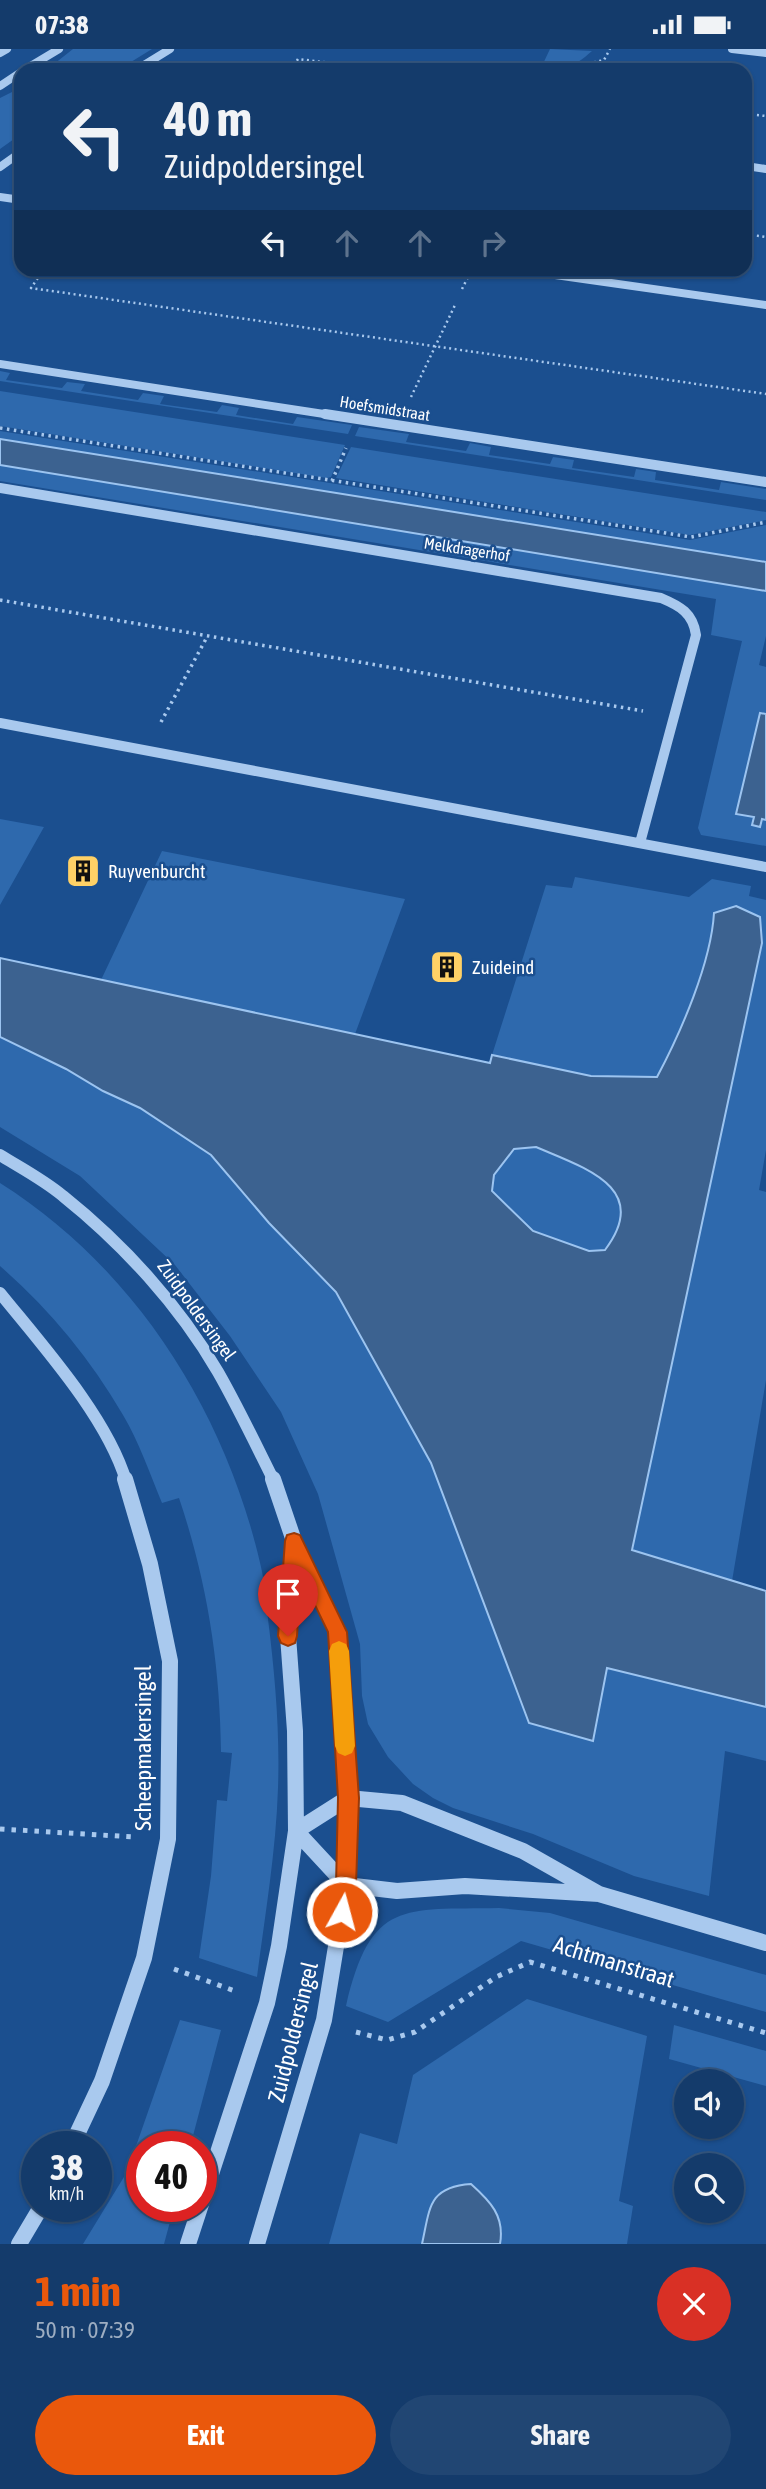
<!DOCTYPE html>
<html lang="en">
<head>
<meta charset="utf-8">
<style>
  :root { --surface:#143b6b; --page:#214673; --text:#f1f3f6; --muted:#9dadc1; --line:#33557e; --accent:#ea580c }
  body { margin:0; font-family:"Asap Condensed",sans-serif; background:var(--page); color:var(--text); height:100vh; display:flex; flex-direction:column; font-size:26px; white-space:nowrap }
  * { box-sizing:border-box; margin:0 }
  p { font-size:23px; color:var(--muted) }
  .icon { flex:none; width:38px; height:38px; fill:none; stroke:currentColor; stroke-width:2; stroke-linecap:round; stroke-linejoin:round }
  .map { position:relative; height:2195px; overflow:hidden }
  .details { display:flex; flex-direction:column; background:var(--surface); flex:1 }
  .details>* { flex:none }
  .top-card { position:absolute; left:14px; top:14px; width:738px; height:214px; border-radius:21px; box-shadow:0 2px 5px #0004,0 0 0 2px var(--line); background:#143b6b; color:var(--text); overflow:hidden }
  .fabs { position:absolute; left:674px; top:2020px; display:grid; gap:14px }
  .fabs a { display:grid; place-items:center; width:70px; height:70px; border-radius:50%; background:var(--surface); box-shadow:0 2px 5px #0004,0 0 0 2px var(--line); font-size:35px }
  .speed { position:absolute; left:21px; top:2082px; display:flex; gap:14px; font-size:35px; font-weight:700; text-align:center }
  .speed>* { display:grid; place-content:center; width:91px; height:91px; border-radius:50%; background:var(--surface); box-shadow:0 2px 5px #0004,0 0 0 2px var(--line); line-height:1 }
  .speed small { font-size:18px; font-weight:400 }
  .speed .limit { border:10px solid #d22; background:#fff; color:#111 }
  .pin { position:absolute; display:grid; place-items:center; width:60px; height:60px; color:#fff; margin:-72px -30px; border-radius:50% 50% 50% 0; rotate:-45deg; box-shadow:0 0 7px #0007 }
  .pin .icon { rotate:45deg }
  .me { position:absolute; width:77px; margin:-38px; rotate:7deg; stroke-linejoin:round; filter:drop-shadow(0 0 5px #0008) }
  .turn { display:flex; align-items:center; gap:24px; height:147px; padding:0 35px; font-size:32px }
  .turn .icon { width:91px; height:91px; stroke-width:2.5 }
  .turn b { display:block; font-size:49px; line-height:60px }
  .lanes { display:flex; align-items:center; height:66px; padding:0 35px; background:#0003; justify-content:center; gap:35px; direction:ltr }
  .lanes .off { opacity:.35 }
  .round { display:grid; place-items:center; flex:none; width:74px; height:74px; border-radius:37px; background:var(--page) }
  .head { display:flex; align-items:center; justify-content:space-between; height:119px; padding:0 35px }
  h1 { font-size:42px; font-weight:700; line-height:52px; color:var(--accent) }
  .button { display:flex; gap:14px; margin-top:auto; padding:14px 35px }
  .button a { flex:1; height:80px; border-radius:42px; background:var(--accent); color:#fff; font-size:28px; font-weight:700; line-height:80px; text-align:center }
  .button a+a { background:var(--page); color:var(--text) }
  .status { display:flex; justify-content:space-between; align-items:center; height:49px; padding:0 35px; background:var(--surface); direction:ltr }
  .status svg { height:19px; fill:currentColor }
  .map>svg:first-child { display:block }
  .green { fill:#2e69ad }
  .water { fill:#3c6290; stroke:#9cc4f0; stroke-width:2; fill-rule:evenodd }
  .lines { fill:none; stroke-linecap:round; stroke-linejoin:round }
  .path-far2 { stroke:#a9c9ee; stroke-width:2.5; stroke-dasharray:2 3.5; stroke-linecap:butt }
  .path-far1 { stroke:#a9c9ee; stroke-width:3.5; stroke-dasharray:2.5 4.5; stroke-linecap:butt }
  .path { stroke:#a9c9ee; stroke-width:5; stroke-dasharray:4.5 7; stroke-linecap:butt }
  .minor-far3 { stroke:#a9c9ee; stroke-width:8 }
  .minor-far2 { stroke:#a9c9ee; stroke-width:10 }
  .minor-far1 { stroke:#a9c9ee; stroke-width:12 }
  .minor { stroke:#a9c9ee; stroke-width:16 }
  .route { fill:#ea580c; stroke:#983908; stroke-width:2 }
  .slow { fill:#f59e0b }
  .labels { text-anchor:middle; stroke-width:5; stroke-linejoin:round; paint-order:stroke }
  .far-street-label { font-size:16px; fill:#fff; stroke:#1b4f8f }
  .poi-label { font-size:19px; fill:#fff; stroke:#1b4f8f; text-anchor:start }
  .street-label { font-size:19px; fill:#fff; stroke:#1b4f8f }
  .near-street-label { font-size:23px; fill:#fff; stroke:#1b4f8f }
</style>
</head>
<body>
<div class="status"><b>07:38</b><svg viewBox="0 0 49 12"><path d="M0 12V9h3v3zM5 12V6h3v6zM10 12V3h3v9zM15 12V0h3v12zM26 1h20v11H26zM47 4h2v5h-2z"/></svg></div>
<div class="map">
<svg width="766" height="2195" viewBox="0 0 766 2195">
  <rect width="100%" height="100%" fill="#1b4f8f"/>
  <path class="green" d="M73,0H152L118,21H58L54,15Z
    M550,0L592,2C574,18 565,21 540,21Z
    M14,42L21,43V85L0,100V49Z
    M0,322L10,324L6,331L62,339L67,333L85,335L81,342L138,351L143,344L164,347L160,355L217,363L222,356L239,359L236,366L293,375L297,368L352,376L348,385L0,332Z
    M0,342L345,396L331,428L327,429L0,377Z
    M359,378L409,385L406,393L466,402L470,394L491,398L489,406L550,415L553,408L574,411L572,419L634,428L636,420L656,423L655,431L719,441L721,433L766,440V451L355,387Z
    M0,382L690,491L766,476V513L0,390Z
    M351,398L766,463V471L690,486L336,429Z
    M0,416L766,542V587L759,616L766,618V797L701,786L698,779L742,592L711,586L716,550L0,432Z
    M0,770L44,778L0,856Z
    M162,802L405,850L355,985L101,931Z
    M575,828L689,848L712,830L751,837L749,847L766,851V1101L759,1141L766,1143V1331L732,1532L631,1501L762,894L715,864C711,918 681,979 658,1028L591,1027L492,1006L546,836L572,839Z
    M0,988L66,1020L103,1042L140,1059L211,1106L269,1174L336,1243L431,1414L606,1619L766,1658V1712L725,1702L709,1847L634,1827L533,1785L453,1759L433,1749L413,1735L388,1708L368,1675L362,1647L360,1595L318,1445L281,1363L230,1287L175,1216L80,1127L0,1078Z
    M536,1098C585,1120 652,1138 605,1202H589L533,1182L492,1142L494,1126L514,1100Z
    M0,1134C135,1219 226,1363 261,1518C265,1535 266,1553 268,1570C275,1626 280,1683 278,1739C276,1802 265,1866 257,1928L199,1909L211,1827L217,1751L227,1752L232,1704L221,1703C220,1615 207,1532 179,1449L162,1454C150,1425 139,1393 123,1366C90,1309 49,1260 0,1217Z
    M499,1859L550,1864L766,1926V1963L521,1892L388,1973L346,1957C371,1850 403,1861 499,1859Z
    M527,1950L647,1987L619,2152L633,2157L627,2195H500L502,2182L431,2155L422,2195H329L360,2084L397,2095L413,2026Z
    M180,1971L221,1981L190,2098H142V2158H174L164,2195H83L127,2123Z
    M674,1976L766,2002V2037L669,2010Z"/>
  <path class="water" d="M0,390L766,513V542L0,416Z
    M760,664L766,665V771L762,770L760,778L752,776L754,768L736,765Z
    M736,857L760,868L762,894L632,1501L766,1542V1658L607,1619L593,1692L529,1674L431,1414L336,1243L269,1174L211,1106L140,1059L103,1042L66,1020L0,988V909L490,1014L492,1006L591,1027L657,1028C681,983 711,914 714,864ZM536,1098C585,1119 652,1139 605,1201L589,1202L533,1182L492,1142L494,1126L514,1100Z
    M471,2135C490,2152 505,2167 500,2195H422C430,2159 428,2138 471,2135Z"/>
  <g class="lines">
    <path class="path-far2" d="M291,21L298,10L388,21
      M574,21L578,17L604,11L610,0
      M746,65L766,67
      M746,185L766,188
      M44,220L31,239L766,345
      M462,240L472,220
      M411,348L456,254"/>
    <path class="path-far1" d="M0,379L691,488L766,473
      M332,432L346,399
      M0,551L643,662
      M161,673L207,588"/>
    <path class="path" d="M0,1780L135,1788
      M174,1920L235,1942
      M356,1983L387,1991L415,1983L496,1928L530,1913L766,1984"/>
    <path class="minor-far3" d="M732,0L766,4
      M0,4L7,0
      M24,21L59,0
      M136,21L170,0
      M0,37L21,23
      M746,117L766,120
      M0,118L21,103
      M0,148L21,151
      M513,220L766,256
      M0,315L337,367"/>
    <path class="minor-far2" d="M325,365L766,433
      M0,439L661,549C680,557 693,564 696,586L640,794
      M0,674L766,818"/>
    <path class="minor-far1" d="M0,1106C21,1119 44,1131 63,1147C123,1195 179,1256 218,1323C238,1358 256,1396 274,1432
      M0,1244C42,1296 107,1368 126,1432"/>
    <path class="minor" d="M348,1749L402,1754L523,1802L599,1845L465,1837L397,1842L346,1836L296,1782Z
      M599,1845L766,1894
      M71,2098L102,2032L144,1909L168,1790L170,1612L150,1515L125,1430
      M19,2195L41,2158
      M188,2195L267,1954L279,1897L296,1782L295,1682L288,1587L294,1493
      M257,2195L324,1971L346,1836L348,1749L338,1582L294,1492L273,1430"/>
  </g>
  <path class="route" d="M294,1484L300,1486L347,1583L359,1749L356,1836L349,1870L342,1874L334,1870L331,1863L336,1836L338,1749L328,1583L301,1527L297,1587L295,1594L288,1597L281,1594L278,1587L285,1492L287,1486Z"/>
  <path class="slow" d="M339,1592L346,1595L349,1602L355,1697L352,1704L345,1707L338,1704L335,1697L329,1602L332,1595Z"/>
  <defs>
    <g id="building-square" transform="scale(1.75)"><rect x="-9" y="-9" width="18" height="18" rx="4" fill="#ffd166" stroke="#1b4f8f"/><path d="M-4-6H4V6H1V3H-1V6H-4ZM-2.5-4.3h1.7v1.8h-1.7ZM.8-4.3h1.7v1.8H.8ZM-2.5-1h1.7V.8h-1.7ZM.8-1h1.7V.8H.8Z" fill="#111"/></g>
  </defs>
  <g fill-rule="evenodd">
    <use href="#building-square" x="83" y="822"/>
    <use href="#building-square" x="447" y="918"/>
  </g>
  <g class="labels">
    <g class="far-street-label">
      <text transform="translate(385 359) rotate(9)" y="6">Hoefsmidstraat</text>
      <text transform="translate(467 500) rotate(9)" y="6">Melkdragerhof</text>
    </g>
    <g class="poi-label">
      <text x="108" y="829">Ruyvenburcht</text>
      <text x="472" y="925">Zuideind</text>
    </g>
    <g class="street-label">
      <text transform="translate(197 1261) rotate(54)" y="7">Zuidpoldersingel</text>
    </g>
    <g class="near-street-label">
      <text transform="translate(143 1699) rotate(-90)" y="8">Scheepmakersingel</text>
      <text transform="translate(614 1913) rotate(17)" y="8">Achtmanstraat</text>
      <text transform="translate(293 1983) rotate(-76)" y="8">Zuidpoldersingel</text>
    </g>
  </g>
</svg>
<div class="fabs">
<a><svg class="icon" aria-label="sound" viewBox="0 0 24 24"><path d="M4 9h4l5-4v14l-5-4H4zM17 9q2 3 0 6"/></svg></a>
<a><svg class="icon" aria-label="search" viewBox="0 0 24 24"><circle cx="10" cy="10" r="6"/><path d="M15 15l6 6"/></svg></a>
</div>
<div class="speed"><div>38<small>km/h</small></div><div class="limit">40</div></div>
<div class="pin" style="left:288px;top:1587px;background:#d93025"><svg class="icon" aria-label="arrive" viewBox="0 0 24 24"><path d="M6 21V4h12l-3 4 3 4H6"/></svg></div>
<svg class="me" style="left:342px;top:1863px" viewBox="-20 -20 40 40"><circle r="17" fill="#ea580c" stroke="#fff" stroke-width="3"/><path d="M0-11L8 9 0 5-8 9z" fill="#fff"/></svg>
<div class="top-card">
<div class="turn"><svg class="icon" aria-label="left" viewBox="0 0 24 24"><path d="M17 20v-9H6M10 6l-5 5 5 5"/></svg><div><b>40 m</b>Zuidpoldersingel</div></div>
<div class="lanes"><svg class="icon" aria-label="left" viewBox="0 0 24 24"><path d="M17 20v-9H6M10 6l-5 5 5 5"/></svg><svg class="icon off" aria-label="ahead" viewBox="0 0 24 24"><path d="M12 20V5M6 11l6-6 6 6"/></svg><svg class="icon off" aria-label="ahead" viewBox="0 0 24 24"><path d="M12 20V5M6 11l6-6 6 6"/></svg><svg class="icon off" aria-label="right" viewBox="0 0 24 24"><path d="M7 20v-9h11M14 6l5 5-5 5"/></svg></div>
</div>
</div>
<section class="details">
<div class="head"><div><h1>1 min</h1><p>50 m · 07:39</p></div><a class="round" style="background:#d93025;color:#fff"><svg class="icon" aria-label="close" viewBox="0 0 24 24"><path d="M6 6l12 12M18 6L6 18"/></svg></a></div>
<div class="button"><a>Exit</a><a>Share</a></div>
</section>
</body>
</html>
